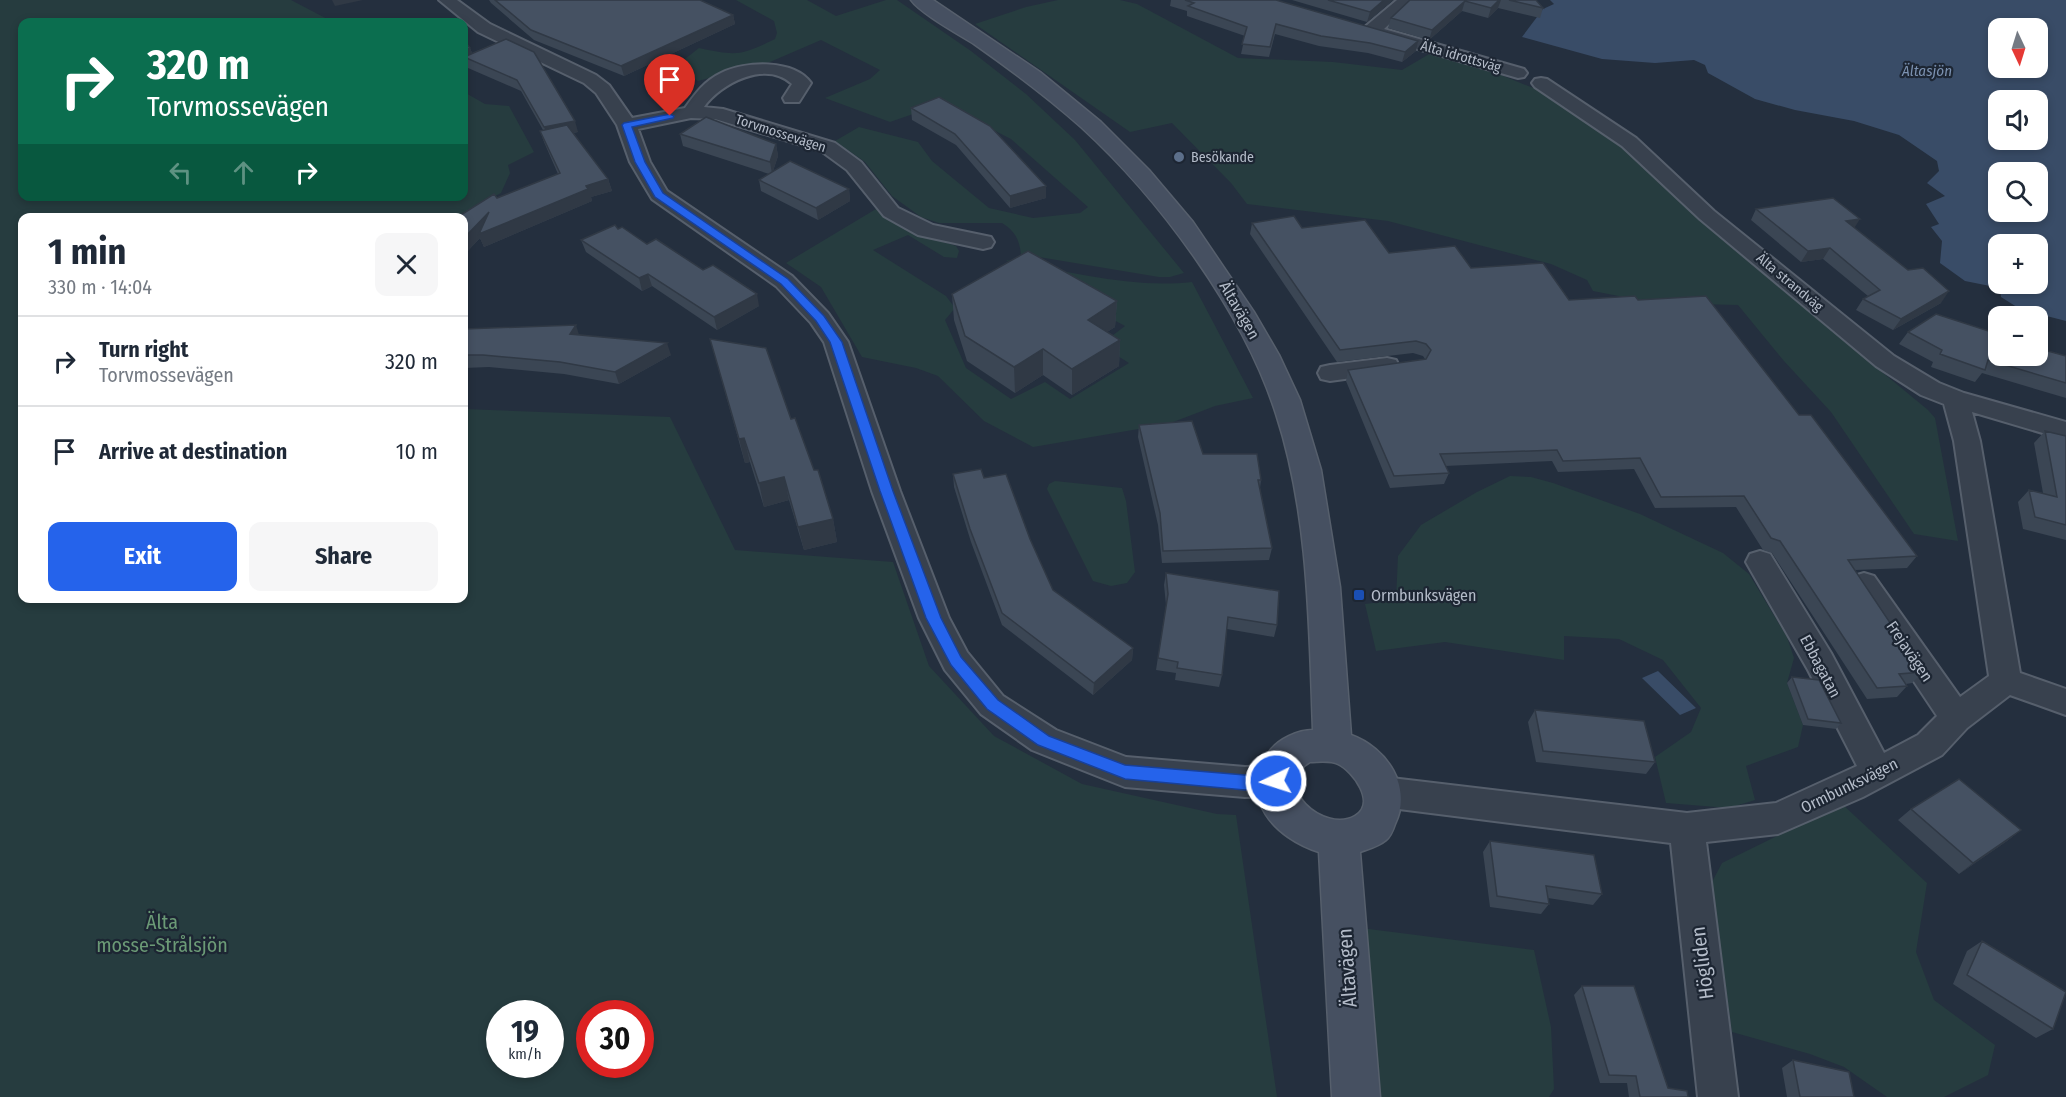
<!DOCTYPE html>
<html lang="en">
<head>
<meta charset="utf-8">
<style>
  :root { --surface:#fff; --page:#f6f6f7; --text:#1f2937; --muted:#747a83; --line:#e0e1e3; --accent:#2563eb }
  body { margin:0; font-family:"Fira Sans Condensed",sans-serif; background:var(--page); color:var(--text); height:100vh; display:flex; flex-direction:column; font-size:22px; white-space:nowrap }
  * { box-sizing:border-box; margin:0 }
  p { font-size:20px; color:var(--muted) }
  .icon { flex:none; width:33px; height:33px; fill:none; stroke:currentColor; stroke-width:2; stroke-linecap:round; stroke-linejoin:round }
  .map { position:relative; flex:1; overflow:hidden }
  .panel { position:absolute; left:18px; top:213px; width:450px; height:390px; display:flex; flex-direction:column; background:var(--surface); border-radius:12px; box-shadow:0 3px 9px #0003 }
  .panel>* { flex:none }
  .hud { position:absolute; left:18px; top:18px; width:450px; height:183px; border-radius:12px; box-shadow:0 3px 9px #0003; background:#0b6e4f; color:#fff; overflow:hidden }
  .needle { width:39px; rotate:176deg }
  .fabs { position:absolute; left:1988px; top:18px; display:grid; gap:12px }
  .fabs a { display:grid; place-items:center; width:60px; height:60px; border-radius:12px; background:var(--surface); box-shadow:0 3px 9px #0003; font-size:30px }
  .speed { position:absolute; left:486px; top:1000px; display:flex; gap:12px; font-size:30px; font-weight:700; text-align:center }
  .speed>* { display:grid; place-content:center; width:78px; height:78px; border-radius:50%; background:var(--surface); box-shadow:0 3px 9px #0003; line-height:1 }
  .speed small { font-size:15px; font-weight:400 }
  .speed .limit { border:9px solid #d22; background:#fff; color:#111 }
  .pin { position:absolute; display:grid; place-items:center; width:51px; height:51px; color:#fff; margin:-62px -26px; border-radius:50% 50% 50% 0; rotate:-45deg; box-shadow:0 0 6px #0007 }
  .pin .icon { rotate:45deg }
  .me { position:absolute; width:66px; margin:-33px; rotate:266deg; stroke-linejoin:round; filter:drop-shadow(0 0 4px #0008) }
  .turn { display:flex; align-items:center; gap:21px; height:126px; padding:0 30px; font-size:27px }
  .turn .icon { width:78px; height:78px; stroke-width:2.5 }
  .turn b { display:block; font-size:42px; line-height:51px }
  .lanes { display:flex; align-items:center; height:57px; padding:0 30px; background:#0003; justify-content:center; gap:30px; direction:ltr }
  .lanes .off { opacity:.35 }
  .round { display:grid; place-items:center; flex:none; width:63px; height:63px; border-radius:12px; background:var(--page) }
  .headline { display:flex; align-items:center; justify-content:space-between; height:102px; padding:0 30px }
  h1 { font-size:36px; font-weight:700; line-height:45px }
  .button { display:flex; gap:12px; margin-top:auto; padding:12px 30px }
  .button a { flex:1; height:69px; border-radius:12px; background:var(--accent); color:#fff; font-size:24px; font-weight:700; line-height:69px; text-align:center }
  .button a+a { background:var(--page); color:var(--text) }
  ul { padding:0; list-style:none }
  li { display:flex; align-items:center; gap:18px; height:90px; padding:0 30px; border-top:2px solid var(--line) }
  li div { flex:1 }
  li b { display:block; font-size:22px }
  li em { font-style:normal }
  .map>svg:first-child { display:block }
  .green { fill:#263c3f; fill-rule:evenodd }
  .water { fill:#394c67; fill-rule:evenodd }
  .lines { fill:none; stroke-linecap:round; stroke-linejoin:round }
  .street-casing { stroke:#565f6c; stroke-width:4 }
  .secondary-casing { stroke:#565f6c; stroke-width:3 }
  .street { fill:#38414e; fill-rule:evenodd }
  .secondary { fill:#465061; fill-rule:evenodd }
  .wall { fill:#3b4654 }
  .shaded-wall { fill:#303945 }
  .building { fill:#455162; stroke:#303945; stroke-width:1.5 }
  .route { fill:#2563eb; stroke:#184099; stroke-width:1.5 }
  .service-dot { fill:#5c6f8a; stroke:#1d2633; stroke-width:2 }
  .transit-dot { fill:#1a4fb4; stroke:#1d2633; stroke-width:2 }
  .labels { text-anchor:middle; stroke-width:4.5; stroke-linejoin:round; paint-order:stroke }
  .far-street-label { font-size:14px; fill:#b4bcc9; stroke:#1d2633 }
  .far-poi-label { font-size:14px; fill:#b4bcc9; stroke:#1d2633; text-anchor:start }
  .far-water-label { font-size:15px; font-style:italic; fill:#7c92b1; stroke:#1d2633 }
  .street-label { font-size:16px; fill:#b4bcc9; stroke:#1d2633 }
  .poi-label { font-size:16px; fill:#b4bcc9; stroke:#1d2633; text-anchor:start }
  .near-park-label { font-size:20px; fill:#6b9a76; stroke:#1d2633 }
  .near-street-label { font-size:20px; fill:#b4bcc9; stroke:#1d2633 }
</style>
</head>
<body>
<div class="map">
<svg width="2066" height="1097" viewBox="0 0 2066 1097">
  <rect width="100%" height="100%" fill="#242f3e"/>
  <path class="green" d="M0,0H291L333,22H22V196H464V92L485,104L509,106L534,152L508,165L510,173L501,193L455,217L22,218V598H464V409L670,417L735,550L893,562L929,666L994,736L1082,784L1217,814L1236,815L1277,1097H0ZM500,1014H550V1065H500ZM590,1014H640V1065H590Z
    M736,0H807L836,16L886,0H897L971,51L1026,94L1075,140L1184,273L1170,277H1159L1021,254C1019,239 1015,231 1002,223H939L921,217L892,196L865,162L835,141L859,127L918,142L932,161L989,208L1033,218L1080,213L1088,207L1011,139L942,104L890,122L825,98L870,79L880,70L821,40L770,62L698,81L676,66L699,48C737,56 740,56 775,39L777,33L774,21Z
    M1058,0H1120L1137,4L1238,58L1333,62L1402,70L1431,53L1501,75L1555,97L1632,147L1790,296L1928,410L1935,418L1958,541L1914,534L1831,412L1784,361L1738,305L1654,303L1593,291L1587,280L1551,264L1388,221L1247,204L1231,183L1172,123L1130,132L975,24L1026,7Z
    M876,209L913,231L956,246L959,251L957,258L944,257L908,235L873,250L946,296L955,308L945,320L966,368L1011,399L1045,382L1070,399L1129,363L1100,345L1125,326L1024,272L1006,260C1067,271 1130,289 1192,282L1253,398L1215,406L1168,424L1033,447L984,421L938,376L916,368L862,357L821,287L786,263Z
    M1510,476L1531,477L1553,483L1640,514L1723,553L1749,574L1787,637L1794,658L1787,683L1803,725L1798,747L1746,766L1755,800L1729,808L1666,803L1655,757L1691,732L1701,708L1663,660L1619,639L1564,636V660L1445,642L1376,651L1365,604L1396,600L1398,556L1421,525L1477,492Z
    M1055,481L1122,488L1126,501L1135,572L1127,583L1111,586L1093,581L1047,489L1049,484Z
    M1842,804L1927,883L1916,952L1934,1000L1995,1045L1988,1075L1944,1097H1887L1844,1067L1810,1054L1732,1032L1711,884L1722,863Z
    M1361,928L1534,950L1551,1027L1554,1089L1549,1097H1376Z"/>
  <path class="water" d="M1550,0H2066V321L2020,309L2001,297L2000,288L1965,281L1940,263L1942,241L1931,227L1939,224L1926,204L1945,196L1927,183L1939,171L1937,161L1899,135L1854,121L1795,110L1755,99L1708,73L1705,65L1694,60L1655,63L1602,59L1522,37L1543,9L1554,4ZM1998,28H2037V68H1998ZM1998,100H2037V140H1998ZM1998,172H2037V212H1998ZM1998,244H2037V284H1998Z
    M1658,671L1696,708L1680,715L1642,678Z"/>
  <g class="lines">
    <g class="street-casing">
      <path id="street" d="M439,0H457L490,24L596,75L609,85L632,118L685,108C695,94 704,81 721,73C745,61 794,59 811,83L799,102H785L783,98L792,84C766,60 721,83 704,107L723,109L835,143L861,162L898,208L933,225L991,237L994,242L991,247L983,249L918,235L884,216L847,170L821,151L715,119L691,118L638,129L650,162L667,191L792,276L828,313L848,342L900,491L949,618L967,652L1003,696L1056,730L1126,757L1245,767L1276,766L1288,771L1293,781L1288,791L1276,796L1245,797L1125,787L1032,750L981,714L945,670L919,618L872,491L824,342L811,323L776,286L652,199L630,162L617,125L596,93L584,83L478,32Z
        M1397,0H1415L1384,29L1524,69L1527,73L1524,77L1518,78L1366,34L1364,30L1366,26Z
        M1541,78L1547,79L1636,138L1714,211L1894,356L1939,383L1964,393L2066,422V440L1972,412L1980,441L2020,673L2066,689V715L2010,695L1967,728L1942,755L1863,797L1778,834L1706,842L1738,1097H1698L1671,843L1383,807L1371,803L1366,792L1371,781L1383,777L1687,813L1776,803L1857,766L1808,670L1746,562L1750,554L1760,551L1770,554L1831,653L1884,753L1918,735L1937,716L1849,584L1854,576L1864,573L1874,576L1960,697L1989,676L1954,441L1944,404L1921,395L1876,366L1700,219L1622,146L1535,87L1532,83L1535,79Z
        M1387,358L1396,360L1399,366L1396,372L1330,381L1321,379L1318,373L1321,367L1330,365Z"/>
    </g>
    <g class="secondary-casing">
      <path id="secondary" d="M911,0H933L1040,72L1101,122L1149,170L1193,222L1254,312L1279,355L1300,400L1321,470L1340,587L1351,735C1387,748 1413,787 1395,824C1393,830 1391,836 1386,840C1379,846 1368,849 1360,852L1380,1097H1332L1319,852C1275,838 1237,798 1269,752C1278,739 1298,730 1313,730C1309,625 1309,515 1276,414C1244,313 1160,199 1081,127C1047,97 1011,70 974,44C958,34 920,13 911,0ZM1310,762C1319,762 1330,760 1338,764C1353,771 1377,803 1355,816C1324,834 1269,785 1310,762Z"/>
    </g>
    <use href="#street" class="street"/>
    <use href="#secondary" class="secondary"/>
  </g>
  <path class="wall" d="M489,0H700L733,15L735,24L624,76L534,40L491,3Z
    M1171,0H1276L1416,51L1402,62L1368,53L1319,46L1275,34L1269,57L1241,54L1245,36L1187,16V11L1170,6Z
    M1292,0H1393L1367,22Z
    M1410,0H1536L1543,8L1540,18L1498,8L1488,18L1462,11L1429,40L1388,28L1391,18Z
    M506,39L578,132L573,133L608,179L612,191L591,197L592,201L484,247L480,238L464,255V218L497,198L558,174L544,142L540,131L543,130L521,91L468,68L466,60H464V41L470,48L472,53Z
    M911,108L1046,186V198L1010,208L956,145L912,120Z
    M680,134L776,144L778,156L773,171L849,189L850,201L818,220L761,191L759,180L769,174L683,146Z
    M1756,209L1855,228L1941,303L1893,330L1856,310L1863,299L1868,296L1823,259L1801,262L1751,220Z
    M1252,223L1302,228L1389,253L1471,268L1569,300H1638L1799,415L1917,556L1907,568L1855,570L1923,672L1912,683L1906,684L1907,686L1897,697L1867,699L1772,553L1763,550L1736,507L1655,508L1634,469L1558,472L1552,461L1445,466L1449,473L1444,484L1390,488L1346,381L1348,370L1425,359L1423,356L1413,353L1337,362L1250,234Z
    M618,229L647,244L703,270L759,306L717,330L652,286L642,291L586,252L581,240Z
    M952,294L1117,301L1115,327L1107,332L1120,340L1119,366L1072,395L1043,375L1015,393L967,361L954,320Z
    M464,329L579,335L671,355L619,384L564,374L489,367L464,368Z
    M1908,332L1998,356H2066V398L1982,373L1975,382L1931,367L1933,362L1899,344Z
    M710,339L791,419L814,470L833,519L837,542L804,550L789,500L764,507L750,462L745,463Z
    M1139,425L1261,480L1260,488L1272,548L1269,560L1162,563L1158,525L1138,437Z
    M2045,431L2066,436V540L2023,529L2018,502L2029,490L2043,493L2034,443Z
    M953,474L984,478L1030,539L1053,590L1133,648L1132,660L1093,695L1002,625L971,542L954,487Z
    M1166,573L1277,625L1274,637L1227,629L1222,675L1219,687L1175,680L1176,673L1156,670L1166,605L1164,585Z
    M1792,677L1841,723L1836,729L1803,725L1787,683Z
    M1535,710L1655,762L1646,774L1536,762L1528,722Z
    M1911,809L2021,830L2007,841L1959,874L1898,820Z
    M1490,841L1602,894L1593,905L1548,898L1549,904L1541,914L1490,907L1483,852Z
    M1982,941L2053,1029L2036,1038L1953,984L1967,951Z
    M1582,986L1668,1088L1688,1097H1629L1627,1083H1600L1574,995Z
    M1793,1060L1854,1097H1787L1782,1068Z"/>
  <path class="shaded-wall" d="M332,0H363L335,6Z
    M1384,0H1393L1367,22L1370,12Z
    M1499,0H1501L1498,8L1488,18L1491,8Z
    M1465,1L1462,11L1429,40L1432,30Z
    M733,15L735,24L624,76L621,66Z
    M1418,41L1416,51L1402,62L1405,52Z
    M470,48L474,58L464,57L466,60H464V50Z
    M575,121L578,132L548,138L544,127Z
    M776,144L778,156L772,174L770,162Z
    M608,179L612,191L591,197L592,201L484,247L480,238L464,255V238L489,212Z
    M1046,186V198L1010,208V196Z
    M849,189L850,201L818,220L816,208Z
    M1860,219L1853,230L1846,221Z
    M1830,248L1823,259L1801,262L1808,251Z
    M648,274L652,286L642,291L639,278Z
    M1949,291L1941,303L1893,330L1901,319Z
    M757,294L759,306L717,330L714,317Z
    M1117,301L1115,327L1087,345L1088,320Z
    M576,325L580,338L570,334Z
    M1120,340L1119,366L1072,395V369Z
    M667,343L671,355L619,384L615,372Z
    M1043,349V375L1015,393L1014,367Z
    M744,438L750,462L745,463L739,439Z
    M784,477L789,500L764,507L759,483Z
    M833,519L837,542L804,550L798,527Z
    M1133,648L1132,660L1093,695L1094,683Z
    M2021,830L2007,841L1959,874L1973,863Z"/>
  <path class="building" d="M495,0H700L733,15L621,66L531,30Z
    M1185,0H1276L1418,41L1405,52L1370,43L1321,36L1276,24L1270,47L1242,44L1247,27L1188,6L1194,3Z
    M1328,0H1384L1370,12Z
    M1410,0H1499L1491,8L1465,1L1432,30L1391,18Z
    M1509,0H1536L1543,8Z
    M506,39L534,52L575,121L544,127L517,80L464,57Z
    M464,41L470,48L464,50Z
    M939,97L990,126L1046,186L1010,196L955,134L911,108Z
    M706,117L776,144L770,162L680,134Z
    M567,125L608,179L586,186L588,189L479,234L489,212L464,238V218H456L494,194L497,198L560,173L540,131Z
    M790,161L849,189L816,208L759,180Z
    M1833,198L1860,219L1846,221L1908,270L1923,268L1949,291L1901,319L1863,299L1880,290L1830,248L1808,251L1756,209Z
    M1294,216L1302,228L1365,220L1389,253L1455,246L1471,268L1543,263L1569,300L1635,296L1638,300L1706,296L1799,415H1811L1917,556L1848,560L1923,672L1899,674L1907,686L1877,688L1780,541L1771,538L1744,496L1661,497L1640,458L1563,461L1557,450L1440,454L1449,473L1394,476L1348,370L1426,359L1431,350L1426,344L1416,341L1340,350L1252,223Z
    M615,225L618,229L622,227L647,244L656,239L703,270L713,265L757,294L714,317L648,274L639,278L581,240Z
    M1028,251L1117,301L1088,320L1120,340L1072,369L1043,349L1014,367L965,336L952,294Z
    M1936,314L1998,334V356H2037V348L2066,356V383L1988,360L1985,370L1940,354L1942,350L1908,332Z
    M576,325L570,334L667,343L615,372L560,362L483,355H464V329Z
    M710,339L766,348L791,419L795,418L814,470H818L833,519L798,527L784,477L759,483L744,438L739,439Z
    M1192,421L1203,454H1257L1261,480H1258L1272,548L1163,551L1160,513L1139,425Z
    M2045,431L2066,436V525L2035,517L2029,490L2057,497Z
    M981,469L984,478L1006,474L1030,539L1053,590L1133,648L1094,683L1002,613L970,529L953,474Z
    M1166,573L1279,591L1277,625L1228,617L1222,675L1177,668L1178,662L1158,658L1168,594Z
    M1792,677L1819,680L1841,723L1808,719Z
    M1535,710L1644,721L1655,762L1543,751Z
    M1959,779L2021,830L1973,863L1911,809Z
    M1490,841L1594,855L1602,894L1546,886L1549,904L1497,896Z
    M1982,941L2066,992L2053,1029L1967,975Z
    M1582,986H1634L1668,1088L1687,1091L1688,1097H1640L1636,1076L1609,1075Z
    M1793,1060L1849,1072L1854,1097H1800Z"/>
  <path class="route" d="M670,114L674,116L673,118L632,127L645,162L663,193L788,279L824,316L842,342L893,491L941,618L961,657L998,700L1049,736L1125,765L1245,775L1276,774L1281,776L1284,781L1281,786L1245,790L1125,779L1038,745L987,709L951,665L926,618L880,491L830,342L816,321L781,284L655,197L635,162L622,125L624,123Z"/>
  <circle class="service-dot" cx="1179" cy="157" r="6"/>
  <rect class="transit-dot" x="1353" y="589" width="12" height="12" rx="3"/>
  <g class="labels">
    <g class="far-street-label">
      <text transform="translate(1461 56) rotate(16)" y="5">Älta idrottsväg</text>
      <text transform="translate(781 133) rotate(18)" y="5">Torvmossevägen</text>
      <text transform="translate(1790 282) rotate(40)" y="5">Älta strandväg</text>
    </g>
    <g class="far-poi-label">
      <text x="1191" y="162">Besökande</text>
    </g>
    <g class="far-water-label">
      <text x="1927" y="76">Ältasjön</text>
    </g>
    <g class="street-label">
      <text transform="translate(1240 310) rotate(60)" y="6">Ältavägen</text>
      <text transform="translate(1910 651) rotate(56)" y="6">Frejavägen</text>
      <text transform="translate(1821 666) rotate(62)" y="6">Ebbagatan</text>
      <text transform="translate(1849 785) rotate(-26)" y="6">Ormbunksvägen</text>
    </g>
    <g class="poi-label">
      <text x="1371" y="601">Ormbunksvägen</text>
    </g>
    <g class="near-park-label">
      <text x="162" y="929">Älta<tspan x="162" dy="23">mosse-Strålsjön</tspan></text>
    </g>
    <g class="near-street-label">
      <text transform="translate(1702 963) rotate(-97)" y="7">Högliden</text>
      <text transform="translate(1347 968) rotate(-94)" y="7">Ältavägen</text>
    </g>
  </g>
</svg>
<div class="fabs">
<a><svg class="needle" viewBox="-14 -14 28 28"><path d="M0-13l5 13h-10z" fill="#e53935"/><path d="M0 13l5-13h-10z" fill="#747a83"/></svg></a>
<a><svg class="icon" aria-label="sound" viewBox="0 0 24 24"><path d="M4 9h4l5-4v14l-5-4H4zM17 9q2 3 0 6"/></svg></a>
<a><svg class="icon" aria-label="search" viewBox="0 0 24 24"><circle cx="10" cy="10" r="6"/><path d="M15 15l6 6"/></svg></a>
<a>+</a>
<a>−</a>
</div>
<div class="speed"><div>19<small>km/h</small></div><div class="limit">30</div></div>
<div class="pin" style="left:670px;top:116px;background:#d93025"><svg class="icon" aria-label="arrive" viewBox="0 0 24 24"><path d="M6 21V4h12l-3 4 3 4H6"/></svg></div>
<svg class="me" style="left:1276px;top:781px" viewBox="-20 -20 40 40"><circle r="17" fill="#2563eb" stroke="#fff" stroke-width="3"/><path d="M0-11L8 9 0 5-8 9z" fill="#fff"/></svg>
<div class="hud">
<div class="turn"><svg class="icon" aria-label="right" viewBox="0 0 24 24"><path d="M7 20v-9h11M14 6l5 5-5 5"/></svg><div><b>320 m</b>Torvmossevägen</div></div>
<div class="lanes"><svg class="icon off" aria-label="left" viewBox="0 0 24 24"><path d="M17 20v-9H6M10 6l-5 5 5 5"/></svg><svg class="icon off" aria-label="ahead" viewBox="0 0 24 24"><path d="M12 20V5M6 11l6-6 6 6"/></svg><svg class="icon" aria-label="right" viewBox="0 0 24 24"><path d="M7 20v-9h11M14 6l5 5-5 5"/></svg></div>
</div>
<section class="panel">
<div class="headline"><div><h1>1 min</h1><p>330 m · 14:04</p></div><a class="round"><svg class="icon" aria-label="close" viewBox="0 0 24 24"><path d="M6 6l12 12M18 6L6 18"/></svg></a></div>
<ul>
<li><svg class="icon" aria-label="right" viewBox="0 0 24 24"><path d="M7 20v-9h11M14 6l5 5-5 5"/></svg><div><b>Turn right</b><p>Torvmossevägen</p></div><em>320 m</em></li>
<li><svg class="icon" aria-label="arrive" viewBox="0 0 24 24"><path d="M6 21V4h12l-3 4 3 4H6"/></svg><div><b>Arrive at destination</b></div><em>10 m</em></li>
</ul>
<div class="button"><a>Exit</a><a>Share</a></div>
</section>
</div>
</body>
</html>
